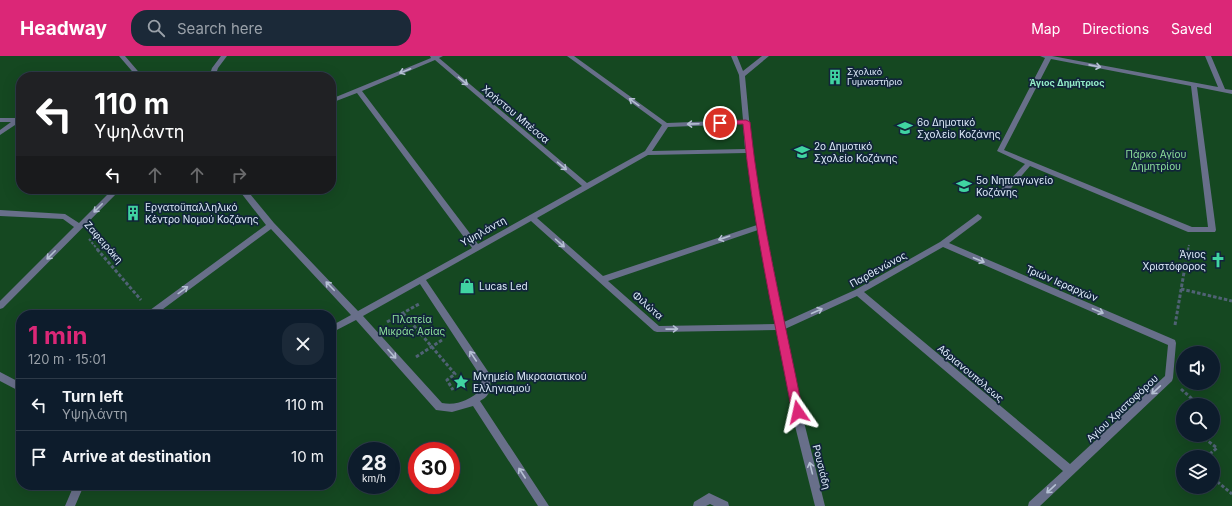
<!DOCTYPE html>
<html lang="en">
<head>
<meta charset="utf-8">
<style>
  :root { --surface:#0d1c2c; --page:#1b2938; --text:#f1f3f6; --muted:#9aa1a9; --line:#2d3a48; --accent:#db2777 }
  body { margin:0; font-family:Inter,sans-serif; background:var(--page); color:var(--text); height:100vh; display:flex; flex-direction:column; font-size:15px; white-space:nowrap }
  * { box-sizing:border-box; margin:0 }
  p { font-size:13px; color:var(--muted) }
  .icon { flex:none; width:22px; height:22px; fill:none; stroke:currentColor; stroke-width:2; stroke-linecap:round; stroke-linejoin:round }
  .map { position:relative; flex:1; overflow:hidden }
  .drawer { position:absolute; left:16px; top:254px; width:320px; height:180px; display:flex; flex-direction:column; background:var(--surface); border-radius:16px; box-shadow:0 4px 16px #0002,0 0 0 1px var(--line) }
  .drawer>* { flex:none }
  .guide { position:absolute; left:16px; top:16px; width:320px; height:122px; border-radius:16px; box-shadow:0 4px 16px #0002,0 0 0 1px var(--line); background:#202124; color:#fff; overflow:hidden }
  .tools { position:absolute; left:1176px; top:290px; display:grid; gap:8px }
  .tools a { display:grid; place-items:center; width:44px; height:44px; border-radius:50%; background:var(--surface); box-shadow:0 4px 16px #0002,0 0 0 1px var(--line); font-size:20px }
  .speed { position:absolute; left:348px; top:386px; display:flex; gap:8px; font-size:20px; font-weight:700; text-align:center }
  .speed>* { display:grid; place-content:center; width:52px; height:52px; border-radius:50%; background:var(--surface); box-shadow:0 4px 16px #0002,0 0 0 1px var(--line); line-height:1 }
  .speed small { font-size:10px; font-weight:400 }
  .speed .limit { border:6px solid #d22; background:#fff; color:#111 }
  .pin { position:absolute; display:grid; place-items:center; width:34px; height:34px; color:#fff; margin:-17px; border:2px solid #fff; border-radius:50%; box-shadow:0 1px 4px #0007 }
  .me { position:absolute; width:44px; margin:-22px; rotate:349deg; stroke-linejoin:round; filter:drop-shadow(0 0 3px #0008) }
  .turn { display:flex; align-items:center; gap:14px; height:84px; padding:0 12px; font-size:18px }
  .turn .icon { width:52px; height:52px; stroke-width:2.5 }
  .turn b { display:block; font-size:28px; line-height:34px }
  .lanes { display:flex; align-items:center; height:38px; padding:0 12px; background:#0003; justify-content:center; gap:20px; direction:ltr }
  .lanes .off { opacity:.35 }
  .round { display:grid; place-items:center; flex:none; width:42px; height:42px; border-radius:16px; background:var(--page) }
  .headline { display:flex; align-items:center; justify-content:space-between; height:68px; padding:0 12px }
  h1 { font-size:24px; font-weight:700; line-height:30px; color:var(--accent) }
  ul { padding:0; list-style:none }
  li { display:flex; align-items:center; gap:12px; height:52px; padding:0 12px; border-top:1px solid var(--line) }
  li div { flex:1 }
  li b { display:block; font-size:15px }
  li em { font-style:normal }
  header { display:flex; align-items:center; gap:24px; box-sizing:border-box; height:56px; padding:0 20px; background:var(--accent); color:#fff }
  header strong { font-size:19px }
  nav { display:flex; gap:22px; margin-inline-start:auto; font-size:14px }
  .search { width:280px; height:36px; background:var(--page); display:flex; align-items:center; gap:10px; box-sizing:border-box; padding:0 14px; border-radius:16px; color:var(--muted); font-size:15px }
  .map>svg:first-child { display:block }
  .green { fill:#154821; fill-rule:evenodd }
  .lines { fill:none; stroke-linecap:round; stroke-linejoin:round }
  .path-far1 { stroke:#506275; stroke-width:2; stroke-dasharray:2.5 1.5; stroke-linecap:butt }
  .path { stroke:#506275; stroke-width:3; stroke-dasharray:3.5 2; stroke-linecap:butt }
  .street { fill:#686f8a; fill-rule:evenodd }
  .oneway { stroke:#b5c0d3 }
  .route { fill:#db2777; stroke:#8e194d }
  .labels { text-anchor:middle; stroke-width:3.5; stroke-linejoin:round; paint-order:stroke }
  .far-poi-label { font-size:9px; fill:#deebfa; stroke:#11253a; text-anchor:start }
  .far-neighbourhood-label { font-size:9px; font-weight:bold; fill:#93ebc7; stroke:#11253a }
  .street-label { font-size:10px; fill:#deebfa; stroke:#11253a }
  .poi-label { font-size:10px; fill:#deebfa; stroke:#11253a; text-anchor:start }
  .park-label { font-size:10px; fill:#8ee19b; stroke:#11253a }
</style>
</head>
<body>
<header>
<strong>Headway</strong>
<div class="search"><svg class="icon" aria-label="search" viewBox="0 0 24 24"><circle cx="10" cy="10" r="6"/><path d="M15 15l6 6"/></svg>Search here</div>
<nav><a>Map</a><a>Directions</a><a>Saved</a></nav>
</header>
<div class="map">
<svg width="1232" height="450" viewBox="0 0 1232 450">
  <rect width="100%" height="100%" fill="#11253a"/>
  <path class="green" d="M0,0H1232V450H0ZM21,21H331V133H21ZM21,259H331V429H21ZM1183,297H1213V327H1183ZM1183,349H1213V379H1183ZM357,395H391V429H357ZM417,395H451V429H417ZM1183,401H1213V431H1183Z"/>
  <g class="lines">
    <path class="path-far1" d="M89,183L98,194
      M1188,194L1189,189"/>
    <path class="path" d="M97,193L141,244
      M1181,233L1232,245
      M403,257L455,318L447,324L453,334
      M387,266L419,248
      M1175,269L1188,193
      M416,301L442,284
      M1181,333L1199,349
      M1200,379L1217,392L1206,401
      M1213,422L1232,438"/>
    <path class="street" d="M119,0H125L143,21H137Z
      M221,0H227L218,12L215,21H209L212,12Z
      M430,0H443L439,2L587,127L645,95L662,69L567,0H574L667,67L743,64L739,19L731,0H737L743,15L762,0H769L745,20L752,95L765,170L784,266L855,234L940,186L978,158L982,161L981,163L949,187L1175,284L1176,287L1173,322L1172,325L1040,450H1028L1029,446L1063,415L857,240L785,273L805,370L825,450H815L795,370L777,274L657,276L654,275L531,165L426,224L489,317C491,322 491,334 488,338C487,341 483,343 480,345L549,450H538L473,350L452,356L436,354L356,264L331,277V270L351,259L271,173L155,259H145L146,257L266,169L238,133H246L274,167L358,255L472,192L357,37L331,47V43L431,2ZM435,4L582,130L478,188L362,35ZM743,68L745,93L652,95L668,71ZM746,97L757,169L603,220L537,162L648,99ZM758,174L776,268L659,270L608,225ZM943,191L1168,289L1165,320L1070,408L864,236ZM420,228L481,321V334C469,344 457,350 442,347L363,260Z
      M1040,0H1052L1218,31L1205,0H1211L1225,33L1232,34V38L1197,31L1216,174L1215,176H1188L1030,110L1006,138H1000L999,136L1000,134L1025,108L997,95L1045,2ZM1051,3L1191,30L1208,171H1192L1004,94Z
      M0,62H19L21,63V65L0,79V74L11,66H0Z
      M113,133H121L3,252L0,253V245L74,171L63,163L0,160V154L65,158L79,167Z
      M0,316L21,327V336L0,325Z
      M74,429H84L75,450H65Z
      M709,437L728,446L729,450H714L710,448L706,450H693L694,446Z"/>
  </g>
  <defs><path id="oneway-shaft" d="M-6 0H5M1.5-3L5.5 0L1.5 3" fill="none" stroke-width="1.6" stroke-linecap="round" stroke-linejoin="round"/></defs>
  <g class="oneway">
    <use href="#oneway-shaft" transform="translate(1095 10) rotate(11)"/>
    <use href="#oneway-shaft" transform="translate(405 15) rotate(158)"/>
    <use href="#oneway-shaft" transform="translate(463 25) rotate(40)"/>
    <use href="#oneway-shaft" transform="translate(634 46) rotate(-144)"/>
    <use href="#oneway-shaft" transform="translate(693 68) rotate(178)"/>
    <use href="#oneway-shaft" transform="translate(562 110) rotate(40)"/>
    <use href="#oneway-shaft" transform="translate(98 152) rotate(135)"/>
    <use href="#oneway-shaft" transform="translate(724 182) rotate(161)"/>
    <use href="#oneway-shaft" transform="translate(560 187) rotate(41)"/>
    <use href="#oneway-shaft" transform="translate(51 199) rotate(135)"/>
    <use href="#oneway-shaft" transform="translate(979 204) rotate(23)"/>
    <use href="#oneway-shaft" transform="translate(330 230) rotate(-134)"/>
    <use href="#oneway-shaft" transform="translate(183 234) rotate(-36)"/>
    <use href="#oneway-shaft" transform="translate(817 255) rotate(-24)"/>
    <use href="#oneway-shaft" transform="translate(1098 255) rotate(23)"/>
    <use href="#oneway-shaft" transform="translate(672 273) rotate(-1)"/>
    <use href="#oneway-shaft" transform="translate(392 298) rotate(48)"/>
    <use href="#oneway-shaft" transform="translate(473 300) rotate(-124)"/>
    <use href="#oneway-shaft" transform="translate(1156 334) rotate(137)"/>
    <use href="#oneway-shaft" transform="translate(811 412) rotate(-104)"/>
    <use href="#oneway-shaft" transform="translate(522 417) rotate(-123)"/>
    <use href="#oneway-shaft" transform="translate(1051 433) rotate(137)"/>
  </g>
  <path class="route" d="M746,64L750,66C760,163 784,260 803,356L801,359L798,361L794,359L792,356C774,261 752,165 743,68L720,69L716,67L720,65Z"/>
  <defs>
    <g id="building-bare" transform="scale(1.2)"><path d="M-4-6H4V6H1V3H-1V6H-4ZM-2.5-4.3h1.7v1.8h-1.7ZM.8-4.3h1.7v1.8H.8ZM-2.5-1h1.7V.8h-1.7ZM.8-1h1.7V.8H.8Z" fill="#40d4a2" stroke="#11253a" stroke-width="2.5" paint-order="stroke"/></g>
    <g id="school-bare" transform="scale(1.2)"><path d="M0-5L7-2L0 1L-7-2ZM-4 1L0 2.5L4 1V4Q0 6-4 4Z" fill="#40d4a2" stroke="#11253a" stroke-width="2.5" paint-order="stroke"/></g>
    <g id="church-bare" transform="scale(1.2)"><path d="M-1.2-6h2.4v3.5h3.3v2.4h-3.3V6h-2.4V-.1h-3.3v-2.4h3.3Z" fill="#40d4a2" stroke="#11253a" stroke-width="2.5" paint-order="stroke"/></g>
    <g id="shop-bare" transform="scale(1.2)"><path d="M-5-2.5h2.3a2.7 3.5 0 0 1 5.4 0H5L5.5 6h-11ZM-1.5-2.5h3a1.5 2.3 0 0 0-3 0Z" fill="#40d4a2" stroke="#11253a" stroke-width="2.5" paint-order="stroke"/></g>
    <g id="sight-bare" transform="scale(1.2)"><path d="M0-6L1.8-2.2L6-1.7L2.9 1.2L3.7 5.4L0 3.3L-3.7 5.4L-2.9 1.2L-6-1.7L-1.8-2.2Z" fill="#40d4a2" stroke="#11253a" stroke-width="2.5" paint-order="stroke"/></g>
  </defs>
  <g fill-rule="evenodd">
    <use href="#building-bare" x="835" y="21"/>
    <use href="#school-bare" x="905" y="72"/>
    <use href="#school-bare" x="802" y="96"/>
    <use href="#school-bare" x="964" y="130"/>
    <use href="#building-bare" x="133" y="157"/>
    <use href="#church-bare" x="1218" y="204"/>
    <use href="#shop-bare" x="467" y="230"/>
    <use href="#sight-bare" x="461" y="326"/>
  </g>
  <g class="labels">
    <g class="far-poi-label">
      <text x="847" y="19">Σχολικό<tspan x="847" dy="10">Γυμναστήριο</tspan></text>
    </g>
    <g class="far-neighbourhood-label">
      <text x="1067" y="30">Άγιος Δημήτριος</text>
    </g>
    <g class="street-label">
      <text transform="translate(516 58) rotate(40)" y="4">Χρήστου Μπέσσα</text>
      <text transform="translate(483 175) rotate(-29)" y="4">Υψηλάντη</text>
      <text transform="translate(104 186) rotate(49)" y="4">Ζαφειράκη</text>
      <text transform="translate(878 213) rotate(-29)" y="4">Παρθενώνος</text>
      <text transform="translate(1062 227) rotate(23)" y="4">Τριών Ιεραρχών</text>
      <text transform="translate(648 249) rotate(41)" y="4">Φιλώτα</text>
      <text transform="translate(971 317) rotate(40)" y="4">Αδριανουπόλεως</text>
      <text transform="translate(1122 352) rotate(-43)" y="4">Αγίου Χριστοφόρου</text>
      <text transform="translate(822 411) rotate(76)" y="4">Ρουσιάδη</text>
    </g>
    <g class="poi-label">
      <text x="917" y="70">6ο Δημοτικό<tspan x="917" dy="12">Σχολείο Κοζάνης</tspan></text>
      <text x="814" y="94">2ο Δημοτικό<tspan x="814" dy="12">Σχολείο Κοζάνης</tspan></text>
      <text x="976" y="128">5ο Νηπιαγωγείο<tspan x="976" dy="12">Κοζάνης</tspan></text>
      <text x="145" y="155">Εργατοϋπαλληλικό<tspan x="145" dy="12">Κέντρο Νομού Κοζάνης</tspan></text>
      <text x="1206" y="202" text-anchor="end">Άγιος<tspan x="1206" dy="12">Χριστόφορος</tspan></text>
      <text x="479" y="234">Lucas Led</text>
      <text x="473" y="324">Μνημείο Μικρασιατικού<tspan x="473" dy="12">Ελληνισμού</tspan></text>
    </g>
    <g class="park-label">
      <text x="1156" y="102">Πάρκο Αγίου<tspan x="1156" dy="12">Δημητρίου</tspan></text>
      <text x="412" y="267">Πλατεία<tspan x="412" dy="12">Μικράς Ασίας</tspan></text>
    </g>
  </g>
</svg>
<div class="tools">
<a><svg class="icon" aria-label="sound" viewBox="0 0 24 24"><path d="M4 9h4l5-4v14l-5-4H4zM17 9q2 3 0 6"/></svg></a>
<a><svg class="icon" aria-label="search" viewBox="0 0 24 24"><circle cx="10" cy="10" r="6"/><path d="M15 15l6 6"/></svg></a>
<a><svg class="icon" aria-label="layers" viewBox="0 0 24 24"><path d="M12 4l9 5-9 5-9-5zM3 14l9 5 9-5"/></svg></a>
</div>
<div class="speed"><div>28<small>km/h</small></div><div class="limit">30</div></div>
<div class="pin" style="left:720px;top:67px;background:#d93025"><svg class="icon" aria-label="arrive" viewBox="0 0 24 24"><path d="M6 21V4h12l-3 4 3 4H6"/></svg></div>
<svg class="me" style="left:798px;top:356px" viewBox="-20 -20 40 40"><path d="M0-17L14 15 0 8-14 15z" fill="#db2777" stroke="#fff" stroke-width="4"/></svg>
<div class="guide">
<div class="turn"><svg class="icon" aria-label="left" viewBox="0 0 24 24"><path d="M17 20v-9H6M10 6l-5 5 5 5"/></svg><div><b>110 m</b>Υψηλάντη</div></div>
<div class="lanes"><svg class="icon" aria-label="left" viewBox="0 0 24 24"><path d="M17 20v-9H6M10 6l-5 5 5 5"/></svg><svg class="icon off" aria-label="ahead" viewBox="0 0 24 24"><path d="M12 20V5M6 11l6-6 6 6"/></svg><svg class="icon off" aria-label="ahead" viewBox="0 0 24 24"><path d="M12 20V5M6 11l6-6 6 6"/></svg><svg class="icon off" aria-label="right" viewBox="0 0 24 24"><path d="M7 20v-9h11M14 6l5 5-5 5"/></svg></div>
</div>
<section class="drawer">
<div class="headline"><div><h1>1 min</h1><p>120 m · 15:01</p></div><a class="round"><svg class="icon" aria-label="close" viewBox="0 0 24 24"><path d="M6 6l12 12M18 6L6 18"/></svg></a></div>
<ul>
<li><svg class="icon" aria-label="left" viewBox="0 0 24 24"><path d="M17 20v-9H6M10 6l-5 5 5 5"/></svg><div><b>Turn left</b><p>Υψηλάντη</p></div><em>110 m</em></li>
<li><svg class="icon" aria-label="arrive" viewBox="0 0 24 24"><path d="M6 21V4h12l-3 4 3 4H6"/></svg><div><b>Arrive at destination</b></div><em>10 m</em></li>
</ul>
</section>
</div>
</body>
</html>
